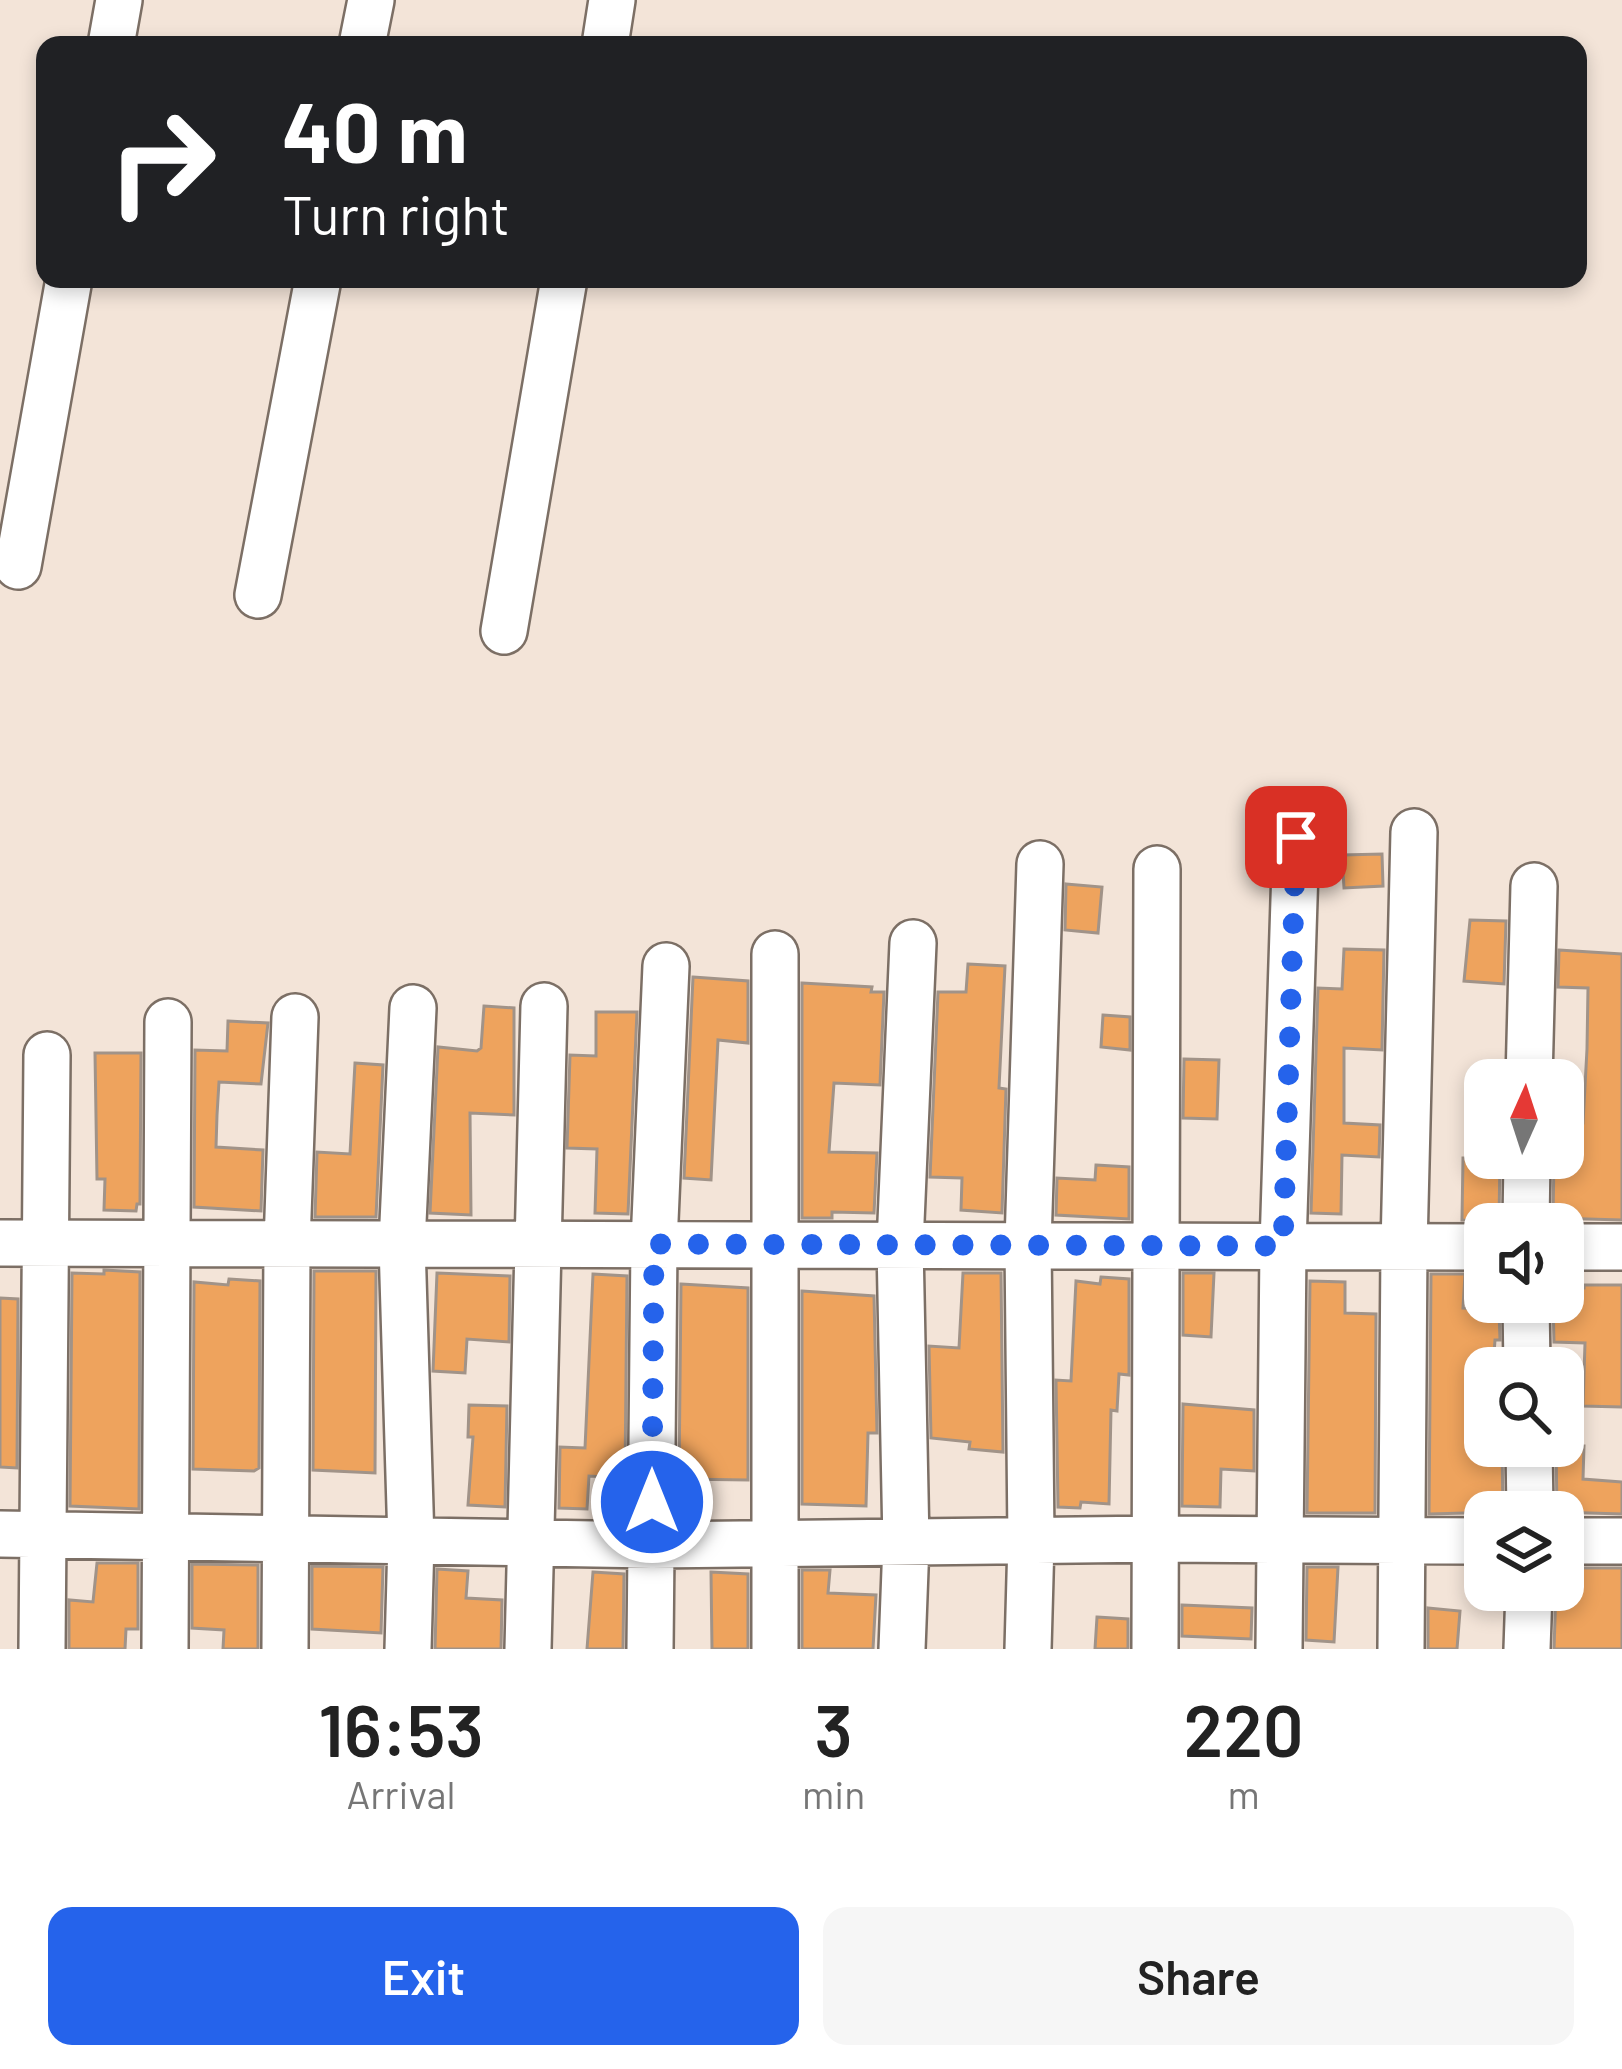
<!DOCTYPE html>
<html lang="en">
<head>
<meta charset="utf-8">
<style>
  :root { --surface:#fff; --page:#f6f6f6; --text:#222; --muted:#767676; --accent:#2563eb }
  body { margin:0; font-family:Barlow,sans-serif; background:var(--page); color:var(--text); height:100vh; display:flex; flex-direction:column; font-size:45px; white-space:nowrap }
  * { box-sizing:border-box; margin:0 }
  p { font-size:39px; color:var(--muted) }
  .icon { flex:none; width:66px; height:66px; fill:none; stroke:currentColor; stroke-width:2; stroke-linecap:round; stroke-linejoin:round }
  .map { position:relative; height:1649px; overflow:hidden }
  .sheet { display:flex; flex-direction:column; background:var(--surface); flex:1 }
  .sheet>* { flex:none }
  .top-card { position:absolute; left:36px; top:36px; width:1551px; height:252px; border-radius:24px; box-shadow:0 6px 18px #0003; background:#202124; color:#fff; overflow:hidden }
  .needle { width:78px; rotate:3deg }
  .controls { position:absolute; left:1464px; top:1059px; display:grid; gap:24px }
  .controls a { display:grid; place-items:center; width:120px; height:120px; border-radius:24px; background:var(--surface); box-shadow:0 6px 18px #0003; font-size:60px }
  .pin { position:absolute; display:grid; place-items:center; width:102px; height:102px; color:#fff; margin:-51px; border-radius:24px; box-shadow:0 6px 18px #0006 }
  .me { position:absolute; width:132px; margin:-66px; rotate:0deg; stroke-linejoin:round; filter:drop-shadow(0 0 9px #0008) }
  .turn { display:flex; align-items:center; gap:42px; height:252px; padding:0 48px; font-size:54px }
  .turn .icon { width:156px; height:156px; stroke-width:2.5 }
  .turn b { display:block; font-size:84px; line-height:102px }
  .eta { display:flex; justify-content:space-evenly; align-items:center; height:204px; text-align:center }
  .eta b { font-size:72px; font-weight:600; line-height:84px }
  .cta { display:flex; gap:24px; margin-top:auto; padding:24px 48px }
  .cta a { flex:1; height:138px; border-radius:24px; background:var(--accent); color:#fff; font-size:48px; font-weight:600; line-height:138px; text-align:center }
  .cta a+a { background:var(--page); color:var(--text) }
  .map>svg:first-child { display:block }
  .building { fill:#eea35d; stroke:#a19388; stroke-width:3 }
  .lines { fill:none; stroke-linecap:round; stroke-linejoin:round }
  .minor-casing { stroke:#7c6f65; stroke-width:50 }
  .minor { stroke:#fff; stroke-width:45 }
  .route { stroke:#2563eb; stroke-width:21; stroke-dasharray:0 37.8 }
</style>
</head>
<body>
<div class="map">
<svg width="1622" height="1649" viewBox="0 0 1622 1649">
  <rect width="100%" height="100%" fill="#f3e4d8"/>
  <path class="building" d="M1382,854L1383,886L1344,888L1342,855Z
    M1066,884L1102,887L1098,933L1065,930Z
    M1470,920L1506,921L1504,984L1464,981Z
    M1344,949L1384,950L1382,1050L1344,1048V1123L1380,1125L1379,1157L1342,1155L1341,1214L1311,1213L1318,988L1342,989Z
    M1559,950L1622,954V1220L1553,1218L1554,1158H1563V1122L1583,1123L1587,1049L1588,988L1558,987Z
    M968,964L1005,966L999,1088L1006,1089L1002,1213L961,1210L962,1178L930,1177L938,992H966Z
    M693,977L748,981V1043L718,1040L711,1180L684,1178Z
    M802,983L872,987L871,992H884L880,1085L834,1083L829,1152L877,1153L874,1213L832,1212V1218H802Z
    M484,1006L514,1008V1115L470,1113L471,1215L430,1213L438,1047L477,1051L481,1048Z
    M596,1012H637L628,1214L595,1213L597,1149L567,1148L570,1055L596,1056Z
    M1103,1015L1130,1017V1050L1101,1047Z
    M228,1021L268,1023L261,1084L219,1082L217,1115L216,1147L263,1150L261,1211L194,1207L195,1050L227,1051Z
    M95,1053H141L140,1204H137L136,1211L104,1210L105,1179H97Z
    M1184,1059L1219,1060L1217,1119L1183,1118Z
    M355,1063L383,1065L376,1217H315L317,1152L350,1154Z
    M1463,1158H1500L1499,1221L1462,1220Z
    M1096,1165L1129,1167V1219L1056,1215L1057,1178L1095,1180Z
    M104,1270L140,1272L139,1509L70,1506L72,1273L104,1274Z
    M314,1271H376L375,1473L313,1470Z
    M437,1273L510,1276L509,1342L467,1339L465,1373L433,1371Z
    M963,1273H1001L1003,1452L969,1449L970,1442L931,1438L929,1346L959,1348Z
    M1183,1273H1214L1211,1337L1183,1335Z
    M593,1274L627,1276L625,1478L589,1476L587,1509L559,1508L560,1447L585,1448Z
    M1431,1274H1465L1463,1308L1499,1310L1500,1340H1495L1493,1368H1485V1446H1502L1503,1512L1429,1514Z
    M1101,1277L1129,1279V1375L1119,1374L1117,1411L1111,1410L1109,1504L1081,1502L1080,1508L1058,1507L1056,1380L1071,1381L1076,1281L1100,1284Z
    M229,1279L260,1281L259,1468L254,1471L193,1469L194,1282L228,1285Z
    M1310,1281L1345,1282V1313L1376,1314L1375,1513H1307Z
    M681,1284L748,1288V1480L679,1479Z
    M1584,1285H1622V1407L1583,1406L1585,1343L1554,1342L1553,1302H1563V1287L1584,1288Z
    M802,1291L874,1296L877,1433H868L866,1506L802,1504Z
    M0,1298L18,1299L17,1468L0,1467Z
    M1183,1404L1254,1410V1471L1221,1469L1220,1507L1182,1506Z
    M469,1405L507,1406L505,1507L468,1505L473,1437H468Z
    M1556,1446H1584L1583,1479L1622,1482V1514L1557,1512Z
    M97,1563H138V1629H126L125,1649H69V1600L93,1602Z
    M192,1564L258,1565V1649H223L224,1630L192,1628Z
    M312,1566L383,1567L381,1633L312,1629Z
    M1307,1567H1338L1334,1642L1306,1640Z
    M1563,1568H1622V1649H1554L1556,1590H1563Z
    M437,1569L468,1571L466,1598L502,1600L501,1649H435Z
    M802,1570H830L828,1593L876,1595L873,1649H802Z
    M593,1572L624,1574L623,1649H587Z
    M711,1572L748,1574V1649H712Z
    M1182,1605L1252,1608L1251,1639L1182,1636Z
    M1428,1608L1460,1611L1457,1649H1428Z
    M1097,1617L1128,1619V1649H1095Z"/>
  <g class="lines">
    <g class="minor-casing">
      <path id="minor" d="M111,45L119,0
        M362,45L371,0
        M605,45L612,0
        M18,566L69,279
        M258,595L318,279
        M504,631L564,279
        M1529,1080L1534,886
        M1526,1224L1527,1158
        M0,1243L1485,1247
        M1563,1247H1622
        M1526,1302L1527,1368
        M1529,1446L1530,1512
        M0,1534L652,1545L1159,1539L1485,1541
        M1563,1541H1622
        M42,1649L47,1055
        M165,1649L168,1022
        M285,1649L287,1244L295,1017
        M408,1649L411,1541L402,1244L413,1008
        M528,1649L544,1006
        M650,1649L654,1244L666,966
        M775,1649V954
        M902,1649L906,1543L900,1245L913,943
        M1028,1649L1031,1541L1028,1243L1040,864
        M1155,1649L1157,869
        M1279,1649L1283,1246L1296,837
        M1401,1649L1404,1247L1414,832
        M1527,1649L1529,1590"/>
    </g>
    <use href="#minor" class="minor"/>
  </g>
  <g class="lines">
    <path class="route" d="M652,1502L654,1244L1283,1246L1296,837"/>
  </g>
</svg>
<div class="controls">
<a><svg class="needle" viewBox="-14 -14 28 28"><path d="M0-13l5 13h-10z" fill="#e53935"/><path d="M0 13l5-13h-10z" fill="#767676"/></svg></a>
<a><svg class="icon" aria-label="sound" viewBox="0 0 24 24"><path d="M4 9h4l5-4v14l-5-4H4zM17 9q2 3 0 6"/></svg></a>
<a><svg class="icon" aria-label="search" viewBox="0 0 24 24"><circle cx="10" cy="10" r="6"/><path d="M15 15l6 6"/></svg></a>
<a><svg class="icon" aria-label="layers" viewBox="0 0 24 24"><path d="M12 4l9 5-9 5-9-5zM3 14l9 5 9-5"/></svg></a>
</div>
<div class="pin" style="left:1296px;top:837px;background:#d93025"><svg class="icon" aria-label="arrive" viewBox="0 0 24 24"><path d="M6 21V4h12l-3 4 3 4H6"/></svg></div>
<svg class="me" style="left:652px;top:1502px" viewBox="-20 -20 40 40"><circle r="17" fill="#2563eb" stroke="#fff" stroke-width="3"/><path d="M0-11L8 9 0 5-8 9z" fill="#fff"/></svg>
<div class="top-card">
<div class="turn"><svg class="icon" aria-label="right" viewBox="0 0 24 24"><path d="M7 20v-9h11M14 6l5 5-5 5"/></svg><div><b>40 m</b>Turn right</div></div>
</div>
</div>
<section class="sheet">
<div class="eta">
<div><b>16:53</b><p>Arrival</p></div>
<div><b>3</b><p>min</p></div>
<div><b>220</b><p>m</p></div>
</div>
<div class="cta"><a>Exit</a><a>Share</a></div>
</section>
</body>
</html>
